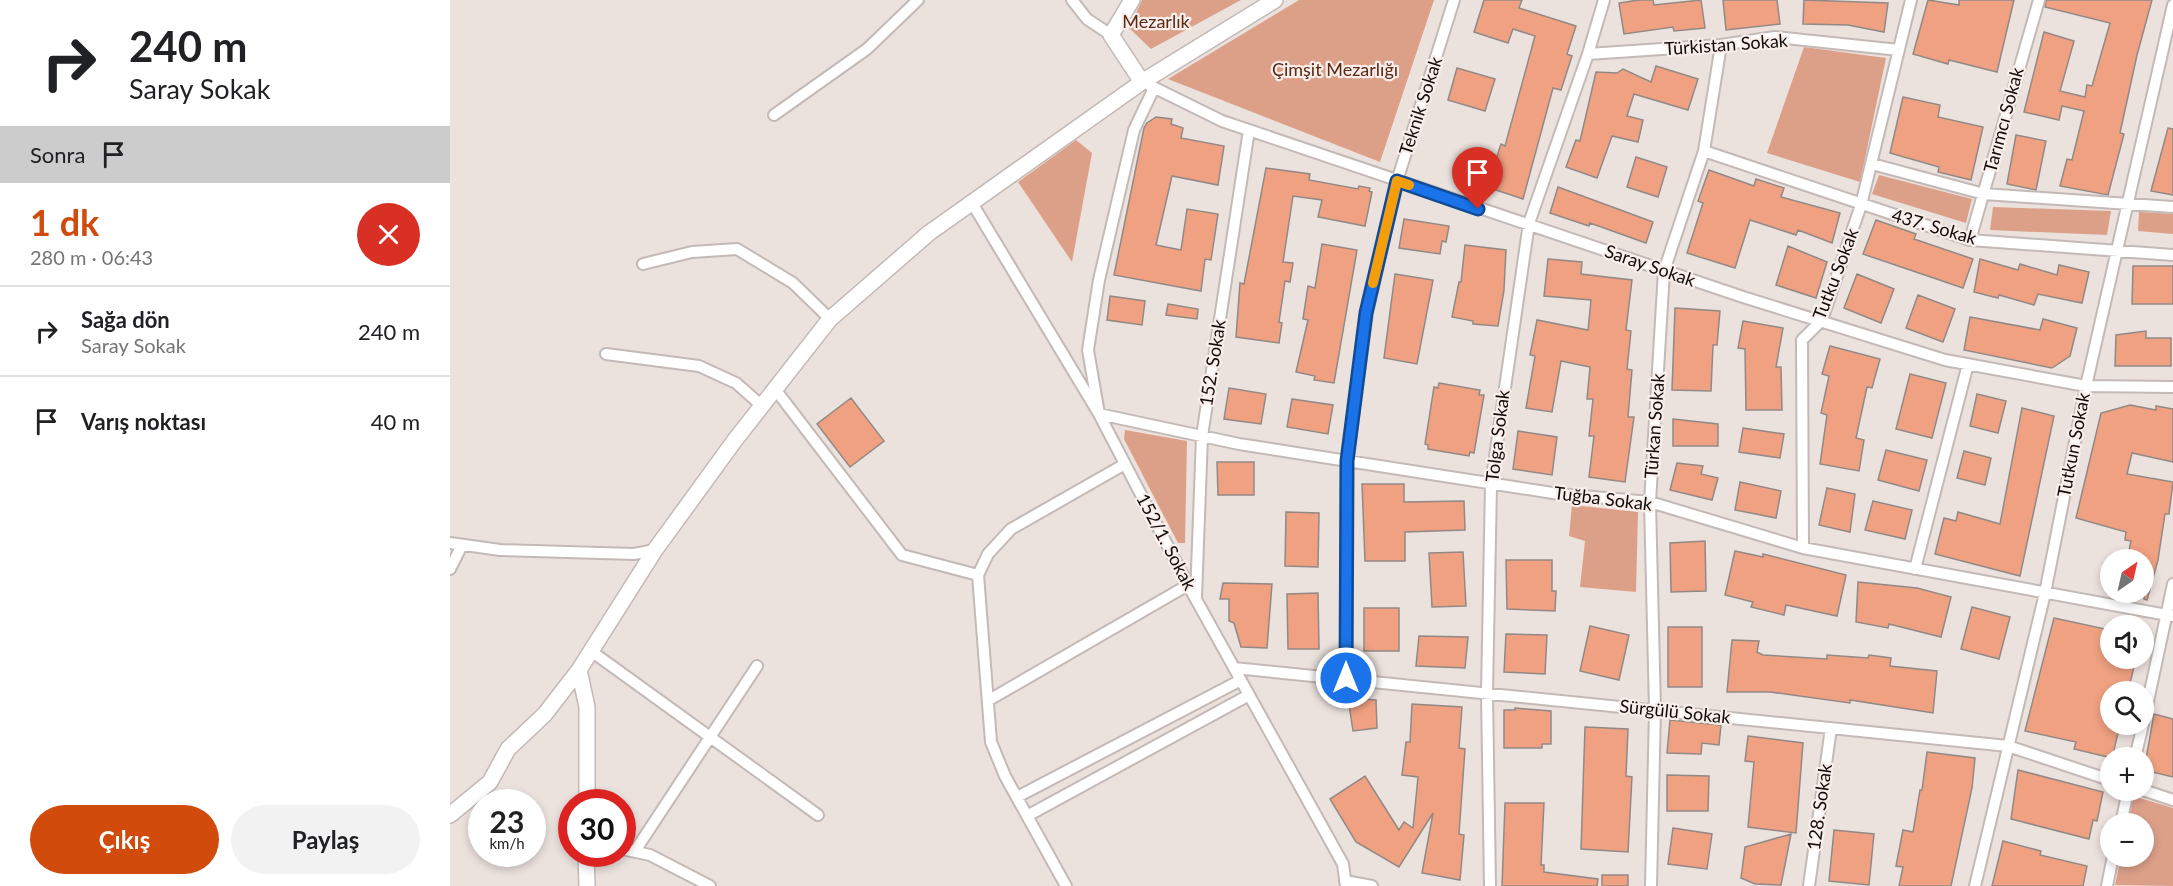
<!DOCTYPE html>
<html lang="tr">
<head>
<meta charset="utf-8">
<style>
  :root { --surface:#fff; --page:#f2f2f2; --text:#202124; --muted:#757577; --line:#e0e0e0; --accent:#d14b0c }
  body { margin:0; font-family:Lato,sans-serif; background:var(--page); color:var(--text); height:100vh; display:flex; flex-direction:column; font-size:22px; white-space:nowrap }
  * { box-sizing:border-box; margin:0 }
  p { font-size:20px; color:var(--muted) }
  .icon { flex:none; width:33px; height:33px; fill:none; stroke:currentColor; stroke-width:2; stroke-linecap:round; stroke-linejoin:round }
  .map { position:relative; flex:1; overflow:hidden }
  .side { display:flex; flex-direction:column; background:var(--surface); width:450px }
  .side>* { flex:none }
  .banner { background:#fff; color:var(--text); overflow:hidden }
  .needle { width:39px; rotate:34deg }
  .fabs { position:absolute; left:1650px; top:549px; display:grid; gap:12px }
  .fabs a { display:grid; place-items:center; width:54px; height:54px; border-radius:50%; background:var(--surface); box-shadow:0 3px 9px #0003; font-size:30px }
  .speed { position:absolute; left:18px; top:789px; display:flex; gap:12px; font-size:30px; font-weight:700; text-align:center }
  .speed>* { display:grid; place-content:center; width:78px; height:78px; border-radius:50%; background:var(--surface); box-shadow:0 3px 9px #0003; line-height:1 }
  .speed small { font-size:15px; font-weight:400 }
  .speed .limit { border:9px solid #d22; background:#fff; color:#111 }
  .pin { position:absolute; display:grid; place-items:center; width:51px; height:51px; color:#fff; margin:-62px -26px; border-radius:50% 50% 50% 0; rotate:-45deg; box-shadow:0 0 6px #0007 }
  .pin .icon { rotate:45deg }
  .me { position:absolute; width:66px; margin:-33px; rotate:0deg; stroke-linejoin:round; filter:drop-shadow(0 0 4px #0008) }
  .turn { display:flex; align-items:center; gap:21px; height:126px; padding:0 30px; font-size:27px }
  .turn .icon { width:78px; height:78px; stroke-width:2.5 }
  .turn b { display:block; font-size:42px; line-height:51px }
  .then { display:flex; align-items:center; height:57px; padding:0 30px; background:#0003; gap:12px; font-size:22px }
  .round { display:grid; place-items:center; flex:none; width:63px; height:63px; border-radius:32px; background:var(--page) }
  .summary { display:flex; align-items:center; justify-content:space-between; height:102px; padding:0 30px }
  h1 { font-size:36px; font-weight:700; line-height:45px; color:var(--accent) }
  .action { display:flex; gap:12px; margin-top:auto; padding:12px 30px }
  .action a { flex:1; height:69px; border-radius:36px; background:var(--accent); color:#fff; font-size:24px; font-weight:700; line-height:69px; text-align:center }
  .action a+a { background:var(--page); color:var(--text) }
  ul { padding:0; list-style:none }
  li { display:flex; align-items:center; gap:18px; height:90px; padding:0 30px; border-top:2px solid var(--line) }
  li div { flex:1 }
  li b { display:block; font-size:22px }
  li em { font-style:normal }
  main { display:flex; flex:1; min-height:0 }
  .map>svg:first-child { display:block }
  .green { fill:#dca089 }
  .building { fill:#efa181; stroke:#928986; stroke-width:1.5 }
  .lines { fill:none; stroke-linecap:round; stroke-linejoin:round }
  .street-casing { stroke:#c3b9b6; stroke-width:14 }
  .secondary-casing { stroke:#c3b9b6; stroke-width:18 }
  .street { stroke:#fff; stroke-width:10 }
  .secondary { stroke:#fff; stroke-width:15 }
  .route-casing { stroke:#114b97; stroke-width:15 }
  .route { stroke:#1a73e8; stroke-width:10 }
  .slow { stroke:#f59e0b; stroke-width:10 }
  .labels { text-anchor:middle; stroke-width:4.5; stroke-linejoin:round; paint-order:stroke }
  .park-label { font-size:18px; fill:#5a2813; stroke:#f9eeea }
  .street-label { font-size:18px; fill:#0e0b0a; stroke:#f9eeea }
</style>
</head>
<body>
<main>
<section class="side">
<div class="banner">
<div class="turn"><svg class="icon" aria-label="right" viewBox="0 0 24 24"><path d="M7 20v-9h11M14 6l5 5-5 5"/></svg><div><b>240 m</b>Saray Sokak</div></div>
<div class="then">Sonra<svg class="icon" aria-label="arrive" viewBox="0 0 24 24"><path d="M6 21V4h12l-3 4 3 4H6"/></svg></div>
</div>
<div class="summary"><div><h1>1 dk</h1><p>280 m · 06:43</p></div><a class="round" style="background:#d93025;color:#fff"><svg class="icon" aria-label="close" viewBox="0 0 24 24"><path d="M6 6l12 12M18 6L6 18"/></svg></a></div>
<ul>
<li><svg class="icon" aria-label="right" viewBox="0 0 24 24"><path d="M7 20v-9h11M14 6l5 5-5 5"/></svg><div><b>Sağa dön</b><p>Saray Sokak</p></div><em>240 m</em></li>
<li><svg class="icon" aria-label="arrive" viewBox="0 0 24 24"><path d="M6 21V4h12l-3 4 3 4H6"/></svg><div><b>Varış noktası</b></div><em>40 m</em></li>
</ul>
<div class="action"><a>Çıkış</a><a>Paylaş</a></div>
</section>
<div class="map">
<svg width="1723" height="886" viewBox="0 0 1723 886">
  <rect width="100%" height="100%" fill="#ebe1dd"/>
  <path class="green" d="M692,0H791L701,49L679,28Z
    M849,0H984L930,162L718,79Z
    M1354,47L1436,58L1410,182L1317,153Z
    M626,140L642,153L622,262L568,182Z
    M1429,175L1522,199L1516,223L1422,194Z
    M1543,207L1661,211L1657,235L1540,230Z
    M1689,212L1723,214V234L1688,231Z
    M675,430L737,441L735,543H728L674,439Z
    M1122,505L1188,512L1186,592L1130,587L1135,541L1119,536Z
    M1683,796L1723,808V886L1665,885L1671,857L1694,856V824L1677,823Z"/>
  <path class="building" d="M1034,0H1072L1069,8L1126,26L1117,54L1122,56L1111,90L1103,88L1073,199L1037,187L1051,144L1055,146L1085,36L1063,29L1058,43L1024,32Z
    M1188,0H1203L1204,5L1251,0L1255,28L1224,31L1223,27L1174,34L1169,3Z
    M1273,0H1327L1330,24L1276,30Z
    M1354,0L1438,3L1434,32L1398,25L1353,24Z
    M1478,0L1509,5V0H1564L1547,72L1499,60L1498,64L1463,54Z
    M1596,0H1702L1687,55L1670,133L1674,134L1658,195L1610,186L1617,159L1622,160L1634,111L1612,106L1609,120L1574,112L1594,32L1624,41L1610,91L1635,97L1637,85L1642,86L1660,23L1595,7Z
    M1206,66L1248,79L1238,110L1184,94L1177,116L1193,120L1188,142L1162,136L1147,178L1116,167L1126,140L1130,141L1146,72L1167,73L1173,69L1201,82Z
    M1007,68L1045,79L1035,111L998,100Z
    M1453,97L1490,105L1488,117L1533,127L1521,180L1488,172L1489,167L1440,153Z
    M706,117L722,119L721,124L733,128L731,138L774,146L768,185L722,176L706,245L731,250L737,209L768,214L761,260L755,259L751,291L664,275L694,128L697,123Z
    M1718,128L1723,129V195L1701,191Z
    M1566,135L1596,141L1586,190L1557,184Z
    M1186,157L1217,167L1208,197L1177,187Z
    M816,168L860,174L859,180L908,189L909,186L920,188L919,191L922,192L915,226L868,217L872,200L843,196L833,262L843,263L840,282L835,281L829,322L832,323L829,343L786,337L790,283L794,284Z
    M1259,170L1304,186L1306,179L1334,188L1331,197L1390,213L1382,243L1348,230L1346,235L1300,220L1285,268L1237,253L1253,203L1248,201Z
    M1108,187L1203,222L1196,243L1140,223L1139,226L1100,213Z
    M954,219L999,226L996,242L992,241L990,254L949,248Z
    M1426,220L1466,234L1464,239L1523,259L1513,288L1413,254Z
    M872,244L907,250L884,383L864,380L865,376L846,372L858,320L853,319L858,286L865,288Z
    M1015,245L1056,250L1054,290L1048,326L1023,324V321L1002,317L1009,282H1011Z
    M1338,246L1377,262L1366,298L1326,285Z
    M1098,259L1132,262L1131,274L1182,280L1176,330L1181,331L1177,369L1182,370L1178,417H1184L1175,482L1139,477L1144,436H1139L1143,399H1137L1140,367L1111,361L1102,412L1076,408L1085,356L1080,355L1087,320L1138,330L1141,300L1094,296Z
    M1530,259L1568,270L1570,264L1607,275L1609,265L1639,272L1632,303L1588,294L1584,305L1549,295L1548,298L1524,292Z
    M1683,266H1723V304H1682Z
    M945,274L983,280L967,364L934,358Z
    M1407,274L1444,289L1431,323L1394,308Z
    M1468,295L1505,309L1493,342L1456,328Z
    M660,296L695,301L692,325L657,320Z
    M718,304L748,309L747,319L716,315Z
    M1225,308L1270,311L1267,345H1263L1261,391L1222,390Z
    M1520,317L1590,330L1593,319L1627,328L1620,356L1602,368L1514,350Z
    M1293,321L1333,328L1326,367H1331L1332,410H1296L1295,349L1288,348Z
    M1696,331V338H1721V366H1665L1666,335Z
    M1380,346L1430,359L1422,388L1417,387L1406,438L1414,440L1409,471L1370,464L1377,415L1371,413L1379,376L1372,374Z
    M1460,374L1496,383L1482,438L1446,429Z
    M989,383L1030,390L1029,395H1034L1024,453L1020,452L1019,456L978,449V445L975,444L984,387L988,388Z
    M779,388L816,394L811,424L774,419Z
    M1527,394L1556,401L1548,433L1520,426Z
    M401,398L434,441L400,467L367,424Z
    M842,399L883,405L878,434L837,427Z
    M1680,405L1706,410V406L1723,409V462L1682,453L1677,474L1723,482L1719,514H1715L1708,560L1697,600L1694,599V560H1677L1681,541L1675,540L1676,532L1626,518L1651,413Z
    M1572,408L1604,416L1570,576L1485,554L1494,518L1506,521L1508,512L1550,524Z
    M1223,419L1268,424V446H1223Z
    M1293,428L1334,434L1330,458L1289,452Z
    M1068,431L1107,437L1102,475L1063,469Z
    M1436,450L1477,460L1469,491L1428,480Z
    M1514,451L1541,458L1535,485L1507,478Z
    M767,462H804V495H768Z
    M1227,463L1253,466L1251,474L1268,478L1262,500L1220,490Z
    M1290,482L1331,491L1326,518L1285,510Z
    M912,484H954V502L1014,501L1015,530L955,532V561H915Z
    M1377,488L1405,494L1400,532L1369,525Z
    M1423,501L1462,510L1455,539L1415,530Z
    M836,512L869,513L868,567L835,566Z
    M1255,541L1256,591L1221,592L1220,543Z
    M1285,551L1313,557V554L1396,575L1387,616L1336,605L1334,615L1301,607L1303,602L1275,595Z
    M1013,552L1016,606L982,607L979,553Z
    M1056,560H1102V591H1106L1105,611L1057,609Z
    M1408,582L1467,588L1501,597L1491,637L1439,624L1438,628L1406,622Z
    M773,583L822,584L817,648L791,647L784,623L779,621V599H770Z
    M868,593L869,649H838L837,594Z
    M1522,607L1560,617L1549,659L1511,649Z
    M914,608H949V651H914Z
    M1604,618L1660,630V658H1686L1678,692H1660V724L1670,725L1662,758L1624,749L1626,742L1575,731Z
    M1140,626L1179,635L1169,680L1130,671Z
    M1218,627H1252V687H1218Z
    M1056,634L1097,635L1095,674L1054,672Z
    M969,636L1018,637L1015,668L966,666Z
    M1282,640L1309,641L1307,652L1313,655L1377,659V655L1418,658L1419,655L1441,658L1440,666L1487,671L1483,713L1400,700V703L1320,692H1277Z
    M898,698L926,700L927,728L903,731Z
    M962,704L1012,707L1009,748L1015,749L1009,834L1014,835L1010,880L972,873L983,813L949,867L906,842L880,799L915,776L949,830L954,822L963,828L968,777L952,775L956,742H960Z
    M1065,708L1101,711V744H1092V748H1054V710H1065Z
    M1704,714L1723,719V777L1694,770Z
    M1220,720L1271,725L1269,745L1252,743L1251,754L1217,753Z
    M1135,727L1178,729L1176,776L1182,777L1178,852L1131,849Z
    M1298,736L1353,743L1346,833L1298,827L1304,762L1295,761Z
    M1477,752L1525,758L1522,788L1501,886H1449L1453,867L1446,866L1453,830L1463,832L1470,790H1472Z
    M1568,770L1653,792L1647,821L1643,820L1639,839L1561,819Z
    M1217,775L1259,776L1258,811H1217Z
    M1055,803H1094L1091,865H1094V872L1148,879L1147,886H1052Z
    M1223,828L1262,834L1257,869L1218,864Z
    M1384,830L1424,834L1419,885L1379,881Z
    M1341,834L1331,885L1305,884L1291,878L1295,847Z
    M1553,841L1591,851L1590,855L1637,866L1633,886H1542Z
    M1152,875H1178V886H1152Z"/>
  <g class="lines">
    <g class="street-casing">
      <path id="street" d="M622,0L637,19L661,35
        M1138,54L1271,45L1325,37L1449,50
        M699,85L772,121L1293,297L1495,360L1636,386L1723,387
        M704,88L684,130L649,280L638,350L649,414L789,444L1109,494L1200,502L1353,548L1723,616
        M324,115L417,49L468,0
        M1254,151L1520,240L1723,255
        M1422,164L1534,194L1723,207
        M522,203L649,414L738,585L893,864L896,886
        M1520,240L1589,0
        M193,264L242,252L287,249L343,283L380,319
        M156,354L249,366L286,383L312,406
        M325,389L452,555L528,575
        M0,543L50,550L184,554L205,550
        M1353,548L1352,340L1372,320L1411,205L1461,0
        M0,569L12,545
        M1465,569L1518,364
        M746,597L752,436L799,130
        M141,651L368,815
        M784,668L1558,746L1660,780
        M896,678L897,461L917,313L947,181L1004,0
        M539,700L738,585
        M1694,720L1723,584
        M1685,758L1693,724
        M1693,790L1723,800
        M567,797L791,680
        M577,816L799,695
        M1671,824L1678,790
        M172,849L200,855L260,886
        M185,851L307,666
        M895,881L922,886
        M616,886L555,776L541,742L528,575L538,554L561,529L675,464
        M1040,886L1037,693L1041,484L1079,223L1138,54L1154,0
        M1201,886L1205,710L1200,502L1214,271L1254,151L1271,45
        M1359,886L1381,728
        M1525,886L1595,593L1636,386L1723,5
        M1657,886L1663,856"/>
    </g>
    <g class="secondary-casing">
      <path id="secondary" d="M682,0L661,35L692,82
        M129,670L137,707V802
        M0,815L40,782L58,749L95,714L129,670L205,550L285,440L380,319L479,233L692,82L825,0
        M136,854L137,886"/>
    </g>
    <use href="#street" class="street"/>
    <use href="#secondary" class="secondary"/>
  </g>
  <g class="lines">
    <g class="route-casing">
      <path id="route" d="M896,678L897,461L916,313L947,181L1028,209"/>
    </g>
    <use href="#route" class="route"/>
    <path class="slow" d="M923,283L947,181L959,185"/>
  </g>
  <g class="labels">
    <g class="park-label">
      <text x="706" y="28">Mezarlık</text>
      <text x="885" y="76">Çimşit Mezarlığı</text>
    </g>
    <g class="street-label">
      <text transform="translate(1276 45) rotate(-4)" y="6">Türkistan Sokak</text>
      <text transform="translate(971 106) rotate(-72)" y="6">Teknik Sokak</text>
      <text transform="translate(1554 120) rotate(-75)" y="6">Tarımcı Sokak</text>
      <text transform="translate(1484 227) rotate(16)" y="6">437. Sokak</text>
      <text transform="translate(1200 266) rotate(19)" y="6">Saray Sokak</text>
      <text transform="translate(1386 274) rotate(-69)" y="6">Tutku Sokak</text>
      <text transform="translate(763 363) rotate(-81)" y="6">152. Sokak</text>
      <text transform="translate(1205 426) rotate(-86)" y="6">Türkan Sokak</text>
      <text transform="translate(1048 436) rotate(-83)" y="6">Tolga Sokak</text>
      <text transform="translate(1624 445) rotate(-79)" y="6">Tutkun Sokak</text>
      <text transform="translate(1153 499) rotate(7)" y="6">Tuğba Sokak</text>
      <text transform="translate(716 542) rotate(62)" y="6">152/1. Sokak</text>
      <text transform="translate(1225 712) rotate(6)" y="6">Sürgülü Sokak</text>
      <text transform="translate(1370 807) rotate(-82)" y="6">128. Sokak</text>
    </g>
  </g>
</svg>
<div class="fabs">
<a><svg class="needle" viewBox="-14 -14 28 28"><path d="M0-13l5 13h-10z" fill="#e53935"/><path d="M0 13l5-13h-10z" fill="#757577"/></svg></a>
<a><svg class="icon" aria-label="sound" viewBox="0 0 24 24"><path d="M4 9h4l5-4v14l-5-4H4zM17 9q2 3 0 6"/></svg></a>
<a><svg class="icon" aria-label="search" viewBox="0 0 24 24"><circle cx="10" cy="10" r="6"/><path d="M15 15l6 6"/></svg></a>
<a>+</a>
<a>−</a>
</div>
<div class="speed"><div>23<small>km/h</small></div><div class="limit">30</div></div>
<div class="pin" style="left:1028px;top:209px;background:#d93025"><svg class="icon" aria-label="arrive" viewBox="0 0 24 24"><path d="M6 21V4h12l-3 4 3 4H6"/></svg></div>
<svg class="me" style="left:896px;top:678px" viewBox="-20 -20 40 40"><circle r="17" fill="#1a73e8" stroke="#fff" stroke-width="3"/><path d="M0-11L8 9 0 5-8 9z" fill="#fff"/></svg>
</div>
</main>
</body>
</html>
